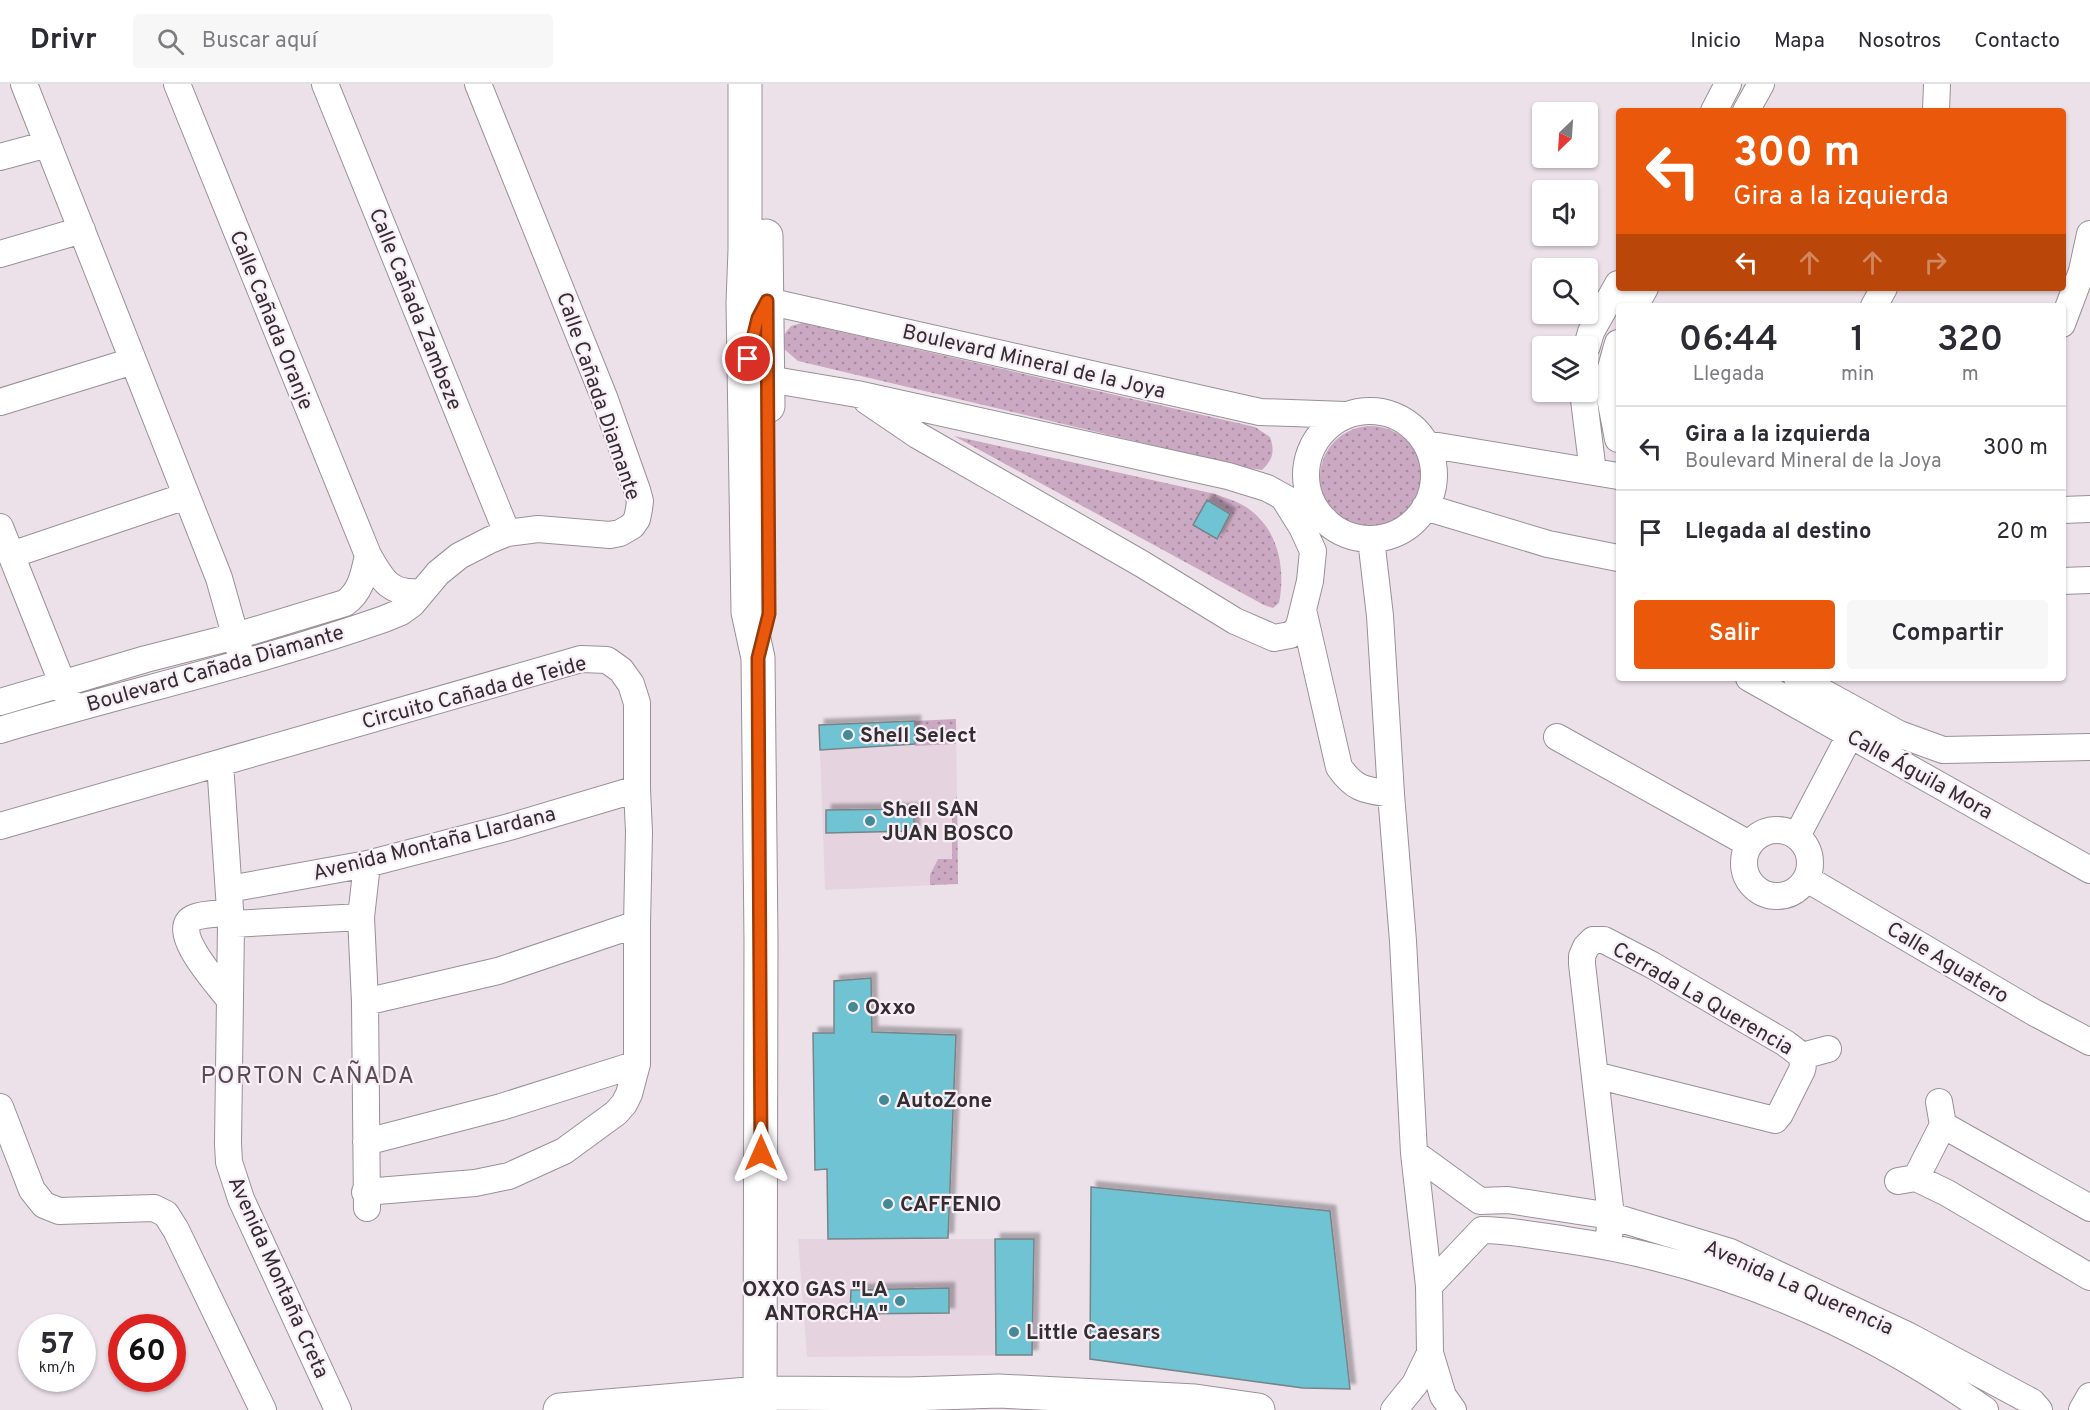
<!DOCTYPE html>
<html lang="es">
<head>
<meta charset="utf-8">
<style>
  :root { --surface:#fff; --page:#f7f7f7; --text:#2b2b33; --muted:#7c7c81; --line:#e1e1e2; --accent:#ea580c }
  body { margin:0; font-family:Overpass,sans-serif; background:var(--page); color:var(--text); height:100vh; display:flex; flex-direction:column; font-size:22px; white-space:nowrap }
  * { box-sizing:border-box; margin:0 }
  p { font-size:20px; color:var(--muted) }
  .icon { flex:none; width:33px; height:33px; fill:none; stroke:currentColor; stroke-width:2; stroke-linecap:round; stroke-linejoin:round }
  .map { position:relative; flex:1; overflow:hidden }
  .side { position:absolute; left:1616px; top:219px; width:450px; height:378px; display:flex; flex-direction:column; background:var(--surface); border-radius:6px; box-shadow:0 2px 4px #0004 }
  .side>* { flex:none }
  .guide { position:absolute; left:1616px; top:24px; width:450px; height:183px; border-radius:6px; box-shadow:0 2px 4px #0004; background:#ea580c; color:#fff; overflow:hidden }
  .needle { width:39px; rotate:205deg }
  .controls { position:absolute; left:1532px; top:18px; display:grid; gap:12px }
  .controls a { display:grid; place-items:center; width:66px; height:66px; border-radius:6px; background:var(--surface); box-shadow:0 2px 4px #0004; font-size:30px }
  .speed { position:absolute; left:18px; top:1230px; display:flex; gap:12px; font-size:30px; font-weight:700; text-align:center }
  .speed>* { display:grid; place-content:center; width:78px; height:78px; border-radius:50%; background:var(--surface); box-shadow:0 2px 4px #0004; line-height:1 }
  .speed small { font-size:15px; font-weight:400 }
  .speed .limit { border:9px solid #d22; background:#fff; color:#111 }
  .pin { position:absolute; display:grid; place-items:center; width:51px; height:51px; color:#fff; margin:-26px; border:3px solid #fff; border-radius:50%; box-shadow:0 2px 6px #0007 }
  .me { position:absolute; width:66px; margin:-33px; rotate:0deg; stroke-linejoin:round; filter:drop-shadow(0 0 4px #0008) }
  .turn { display:flex; align-items:center; gap:21px; height:126px; padding:0 18px; font-size:27px }
  .turn .icon { width:78px; height:78px; stroke-width:2.5 }
  .turn b { display:block; font-size:42px; line-height:51px }
  .lanes { display:flex; align-items:center; height:57px; padding:0 18px; background:#0003; justify-content:center; gap:30px; direction:ltr }
  .lanes .off { opacity:.35 }
  .eta { display:flex; justify-content:space-evenly; align-items:center; height:102px; text-align:center }
  .eta b { font-size:36px; font-weight:600; line-height:42px }
  .cta { display:flex; gap:12px; margin-top:auto; padding:12px 18px }
  .cta a { flex:1; height:69px; border-radius:6px; background:var(--accent); color:#fff; font-size:24px; font-weight:600; line-height:69px; text-align:center }
  .cta a+a { background:var(--page); color:var(--text) }
  ul { padding:0; list-style:none }
  li { display:flex; align-items:center; gap:18px; height:84px; padding:0 18px; border-top:2px solid var(--line) }
  li div { flex:1 }
  li b { display:block; font-size:22px }
  li em { font-style:normal }
  header { display:flex; align-items:center; gap:36px; box-sizing:border-box; height:84px; padding:0 30px; background:var(--surface); border-bottom:2px solid var(--line) }
  header strong { font-size:28px }
  nav { display:flex; gap:33px; margin-inline-start:auto; font-size:21px }
  .search { width:420px; height:54px; background:var(--page); display:flex; align-items:center; gap:15px; box-sizing:border-box; padding:0 21px; border-radius:6px; color:var(--muted); font-size:22px }
  .map>svg:first-child { display:block }
  .built { fill:#e5d4e0 }
  .grass { fill:url(#grass-dots) }
  .building { fill:#6fc3d2; stroke:#778487; stroke-width:1.5; filter:url(#shadow) }
  .lines { fill:none; stroke-linecap:round; stroke-linejoin:round }
  .minor-casing { stroke:#9a9097; stroke-width:28 }
  .major-casing { stroke:#9a9097; stroke-width:35 }
  .minor { stroke:#fff; stroke-width:26 }
  .major { stroke:#fff; stroke-width:33 }
  .route-casing { stroke:#983908; stroke-width:15 }
  .route { stroke:#ea580c; stroke-width:10 }
  .poi-dot { fill:#448995; stroke:#f9eef6; stroke-width:2 }
  .labels { text-anchor:middle; stroke-width:4.5; stroke-linejoin:round; paint-order:stroke }
  .street-label { font-size:21px; fill:#322e31; stroke:#f9eef6 }
  .poi-label { font-size:21px; font-weight:bold; fill:#322e31; stroke:#f9eef6; text-anchor:start }
  .quarter-label { font-size:24px; letter-spacing:1.5px; fill:#564d54; stroke:#f9eef6 }
</style>
</head>
<body>
<header>
<strong>Drivr</strong>
<div class="search"><svg class="icon" aria-label="search" viewBox="0 0 24 24"><circle cx="10" cy="10" r="6"/><path d="M15 15l6 6"/></svg>Buscar aquí</div>
<nav><a>Inicio</a><a>Mapa</a><a>Nosotros</a><a>Contacto</a></nav>
</header>
<div class="map">
<svg width="2090" height="1326" viewBox="0 0 2090 1326">
  <defs>
    <pattern id="grass-dots" width="8" height="8" patternUnits="userSpaceOnUse" patternTransform="scale(1.5)"><rect width="8" height="8" fill="#cba9c2"/><path d="M2 2h.1M6 6h.1" fill="none" stroke="#a58a9e" stroke-width="1.8" stroke-linecap="round"/></pattern>
    <filter id="shadow"><feDropShadow dx="5.5" dy="-5.5" stdDeviation="1.5" flood-color="#0004"/></filter>
  </defs>
  <rect width="100%" height="100%" fill="#ece1e9"/>
  <path class="built" d="M956,635L958,800L825,806L819,641Z
    M798,1155H1034L1032,1271L807,1273Z"/>
  <path class="grass" d="M802,239L1255,343L1270,353C1275,367 1273,376 1262,386L1248,384L798,277L784,265L782,253L791,242Z
    M1320 393a51 51 0 1 1 102 0a51 51 0 1 1-102 0Z
    M954,352L1215,410C1225,414 1237,417 1246,423C1278,444 1286,483 1279,519L1273,524L1264,521Z
    M956,635V660L915,662V637Z
    M957,711L958,800L930,801V791L938,775H952V725Z"/>
  <path class="building" d="M1207,416L1230,430L1217,455L1193,441Z
    M915,637V660L820,666L819,641Z
    M914,725V747L826,749V726Z
    M871,894L872,948L956,951L948,1154L828,1155L827,1085L815,1086L813,949H834V897Z
    M1091,1103L1330,1127L1350,1305L1303,1304L1090,1275Z
    M995,1155H1034L1032,1271H996Z
    M949,1204V1229L850,1230L851,1206Z"/>
  <g class="lines">
    <g class="minor-casing">
      <path id="minor" d="M24,0L219,494L243,579
        M177,0L368,471C382,496 390,511 421,508
        M325,0L507,449
        M1714,27L1728,0
        M1746,27L1761,0
        M1936,27L1937,0
        M0,73L48,60
        M0,170L82,146
        M1635,222L1645,204
        M1874,222L1884,204
        M759,232L767,217L1260,328L1346,331
        M2062,240L2082,187L2090,150
        M1618,259L1607,298L1618,355
        M1587,262L1591,248L1618,200
        M756,280L768,295L857,310L1228,392L1267,404L1325,436
        M1583,308L1593,388
        M867,317L917,351L1142,480L1235,537L1274,554L1290,551L1297,546L1300,538L1310,497L1313,467L1302,443L1285,416
        M0,318L133,277
        M1306 391a64 64 0 1 1 128 0a64 64 0 1 1-128 0Z
        M1426,360L1618,392
        M1425,423L1548,460L1618,474
        M2062,426L2090,425
        M0,443L69,616
        M1371,455L1380,532L1391,710L1403,857L1414,1069L1429,1202L1430,1269L1443,1312L1453,1326
        M11,471L186,412
        M2062,497L2090,496
        M1304,530L1339,683C1355,706 1365,706 1391,710
        M1749,594L2090,786
        M1797,594L1899,650L1943,666L2090,663
        M0,618L146,575L236,552L345,519C361,508 364,490 368,471
        M0,646C128,608 258,579 384,535L401,528L412,520L438,489L459,472L490,456L507,449L538,445L610,451L620,449L632,442L637,435L639,425L640,417L637,406L604,313L478,0
        M1557,653L1749,760
        M220,679L231,840L228,1060L229,1078L241,1115L338,1326
        M0,742L581,575L607,576L621,586L631,600L637,619V705L639,748L637,840V980L629,1010L624,1020L616,1029L564,1067L509,1092L475,1099L365,1108
        M1744 779a33 33 0 1 1 66 0a33 33 0 1 1-66 0Z
        M1797,752L1850,651
        M1807,795L2035,929L2090,958
        M229,805L367,780L509,743L637,705
        M231,840L361,833
        M229,915C219,901 168,847 193,834C204,829 219,830 230,829
        M365,918L498,887L637,840
        M1802,972L1828,965
        M1595,991L1775,1036
        M1939,1018L1943,1041
        M0,1023L32,1106L44,1121L59,1127L154,1124L166,1130L176,1146L263,1326
        M1943,1041L2090,1124
        M366,1058L501,1023L637,980
        M1414,1069L1480,1117L1508,1116L1611,1132L1730,1168L1909,1252L2032,1318L2039,1326
        M1916,1094L1943,1041
        M1898,1097L1916,1094L1947,1109L2090,1193
        M367,1124L365,918L361,833L367,780
        M1608,1162L1611,1132L1582,880V872L1586,863L1593,856H1604L1652,881L1785,959C1796,967 1806,972 1802,986L1780,1030L1775,1036
        M1429,1202L1482,1146C1510,1146 1539,1152 1567,1156C1718,1178 1860,1238 1985,1326
        M1394,1326L1415,1300L1430,1269
        M2082,1326L2090,1312"/>
    </g>
    <g class="major-casing">
      <path id="major" d="M745,0V166L743,219L748,528L758,574L761,856L760,1326
        M766,152L768,322
        M560,1326L760,1309L909,1310L999,1307L1195,1317L1258,1326"/>
    </g>
    <use href="#minor" class="minor"/>
    <use href="#major" class="major"/>
  </g>
  <g class="lines">
    <g class="route-casing">
      <path id="route" d="M748,275L758,234L767,217L769,530L758,574L761,1069"/>
    </g>
    <use href="#route" class="route"/>
  </g>
  <g class="poi-dot">
    <circle cx="848" cy="651" r="6"/>
    <circle cx="870" cy="737" r="6"/>
    <circle cx="853" cy="923" r="6"/>
    <circle cx="884" cy="1016" r="6"/>
    <circle cx="888" cy="1120" r="6"/>
    <circle cx="900" cy="1217" r="6"/>
    <circle cx="1014" cy="1248" r="6"/>
  </g>
  <g class="labels">
    <g class="street-label">
      <text transform="translate(416 225) rotate(68)" y="7">Calle Cañada Zambeze</text>
      <text transform="translate(272 236) rotate(68)" y="7">Calle Cañada Oranje</text>
      <text transform="translate(1034 277) rotate(13)" y="7">Boulevard Mineral de la Joya</text>
      <text transform="translate(599 312) rotate(71)" y="7">Calle Cañada Diamante</text>
      <text transform="translate(215 584) rotate(-16)" y="7">Boulevard Cañada Diamante</text>
      <text transform="translate(474 608) rotate(-15)" y="7">Circuito Cañada de Teide</text>
      <text transform="translate(1920 690) rotate(29)" y="7">Calle Águila Mora</text>
      <text transform="translate(434 759) rotate(-14)" y="7">Avenida Montaña Llardana</text>
      <text transform="translate(1948 878) rotate(31)" y="7">Calle Aguatero</text>
      <text transform="translate(1703 914) rotate(30)" y="7">Cerrada La Querencia</text>
      <text transform="translate(279 1193) rotate(66)" y="7">Avenida Montaña Creta</text>
      <text transform="translate(1799 1203) rotate(24)" y="7">Avenida La Querencia</text>
    </g>
    <g class="poi-label">
      <text x="860" y="658">Shell Select</text>
      <text x="882" y="732">Shell SAN<tspan x="882" dy="24">JUAN BOSCO</tspan></text>
      <text x="865" y="930">Oxxo</text>
      <text x="896" y="1023">AutoZone</text>
      <text x="900" y="1127">CAFFENIO</text>
      <text x="888" y="1212" text-anchor="end">OXXO GAS "LA<tspan x="888" dy="24">ANTORCHA"</tspan></text>
      <text x="1026" y="1255">Little Caesars</text>
    </g>
    <g class="quarter-label">
      <text x="308" y="999">PORTON CAÑADA</text>
    </g>
  </g>
</svg>
<div class="controls">
<a><svg class="needle" viewBox="-14 -14 28 28"><path d="M0-13l5 13h-10z" fill="#e53935"/><path d="M0 13l5-13h-10z" fill="#7c7c81"/></svg></a>
<a><svg class="icon" aria-label="sound" viewBox="0 0 24 24"><path d="M4 9h4l5-4v14l-5-4H4zM17 9q2 3 0 6"/></svg></a>
<a><svg class="icon" aria-label="search" viewBox="0 0 24 24"><circle cx="10" cy="10" r="6"/><path d="M15 15l6 6"/></svg></a>
<a><svg class="icon" aria-label="layers" viewBox="0 0 24 24"><path d="M12 4l9 5-9 5-9-5zM3 14l9 5 9-5"/></svg></a>
</div>
<div class="speed"><div>57<small>km/h</small></div><div class="limit">60</div></div>
<div class="pin" style="left:748px;top:275px;background:#d93025"><svg class="icon" aria-label="arrive" viewBox="0 0 24 24"><path d="M6 21V4h12l-3 4 3 4H6"/></svg></div>
<svg class="me" style="left:761px;top:1069px" viewBox="-20 -20 40 40"><path d="M0-17L14 15 0 8-14 15z" fill="#ea580c" stroke="#fff" stroke-width="4"/></svg>
<div class="guide">
<div class="turn"><svg class="icon" aria-label="left" viewBox="0 0 24 24"><path d="M17 20v-9H6M10 6l-5 5 5 5"/></svg><div><b>300 m</b>Gira a la izquierda</div></div>
<div class="lanes"><svg class="icon" aria-label="left" viewBox="0 0 24 24"><path d="M17 20v-9H6M10 6l-5 5 5 5"/></svg><svg class="icon off" aria-label="ahead" viewBox="0 0 24 24"><path d="M12 20V5M6 11l6-6 6 6"/></svg><svg class="icon off" aria-label="ahead" viewBox="0 0 24 24"><path d="M12 20V5M6 11l6-6 6 6"/></svg><svg class="icon off" aria-label="right" viewBox="0 0 24 24"><path d="M7 20v-9h11M14 6l5 5-5 5"/></svg></div>
</div>
<section class="side">
<div class="eta">
<div><b>06:44</b><p>Llegada</p></div>
<div><b>1</b><p>min</p></div>
<div><b>320</b><p>m</p></div>
</div>
<ul>
<li><svg class="icon" aria-label="left" viewBox="0 0 24 24"><path d="M17 20v-9H6M10 6l-5 5 5 5"/></svg><div><b>Gira a la izquierda</b><p>Boulevard Mineral de la Joya</p></div><em>300 m</em></li>
<li><svg class="icon" aria-label="arrive" viewBox="0 0 24 24"><path d="M6 21V4h12l-3 4 3 4H6"/></svg><div><b>Llegada al destino</b></div><em>20 m</em></li>
</ul>
<div class="cta"><a>Salir</a><a>Compartir</a></div>
</section>
</div>
</body>
</html>
